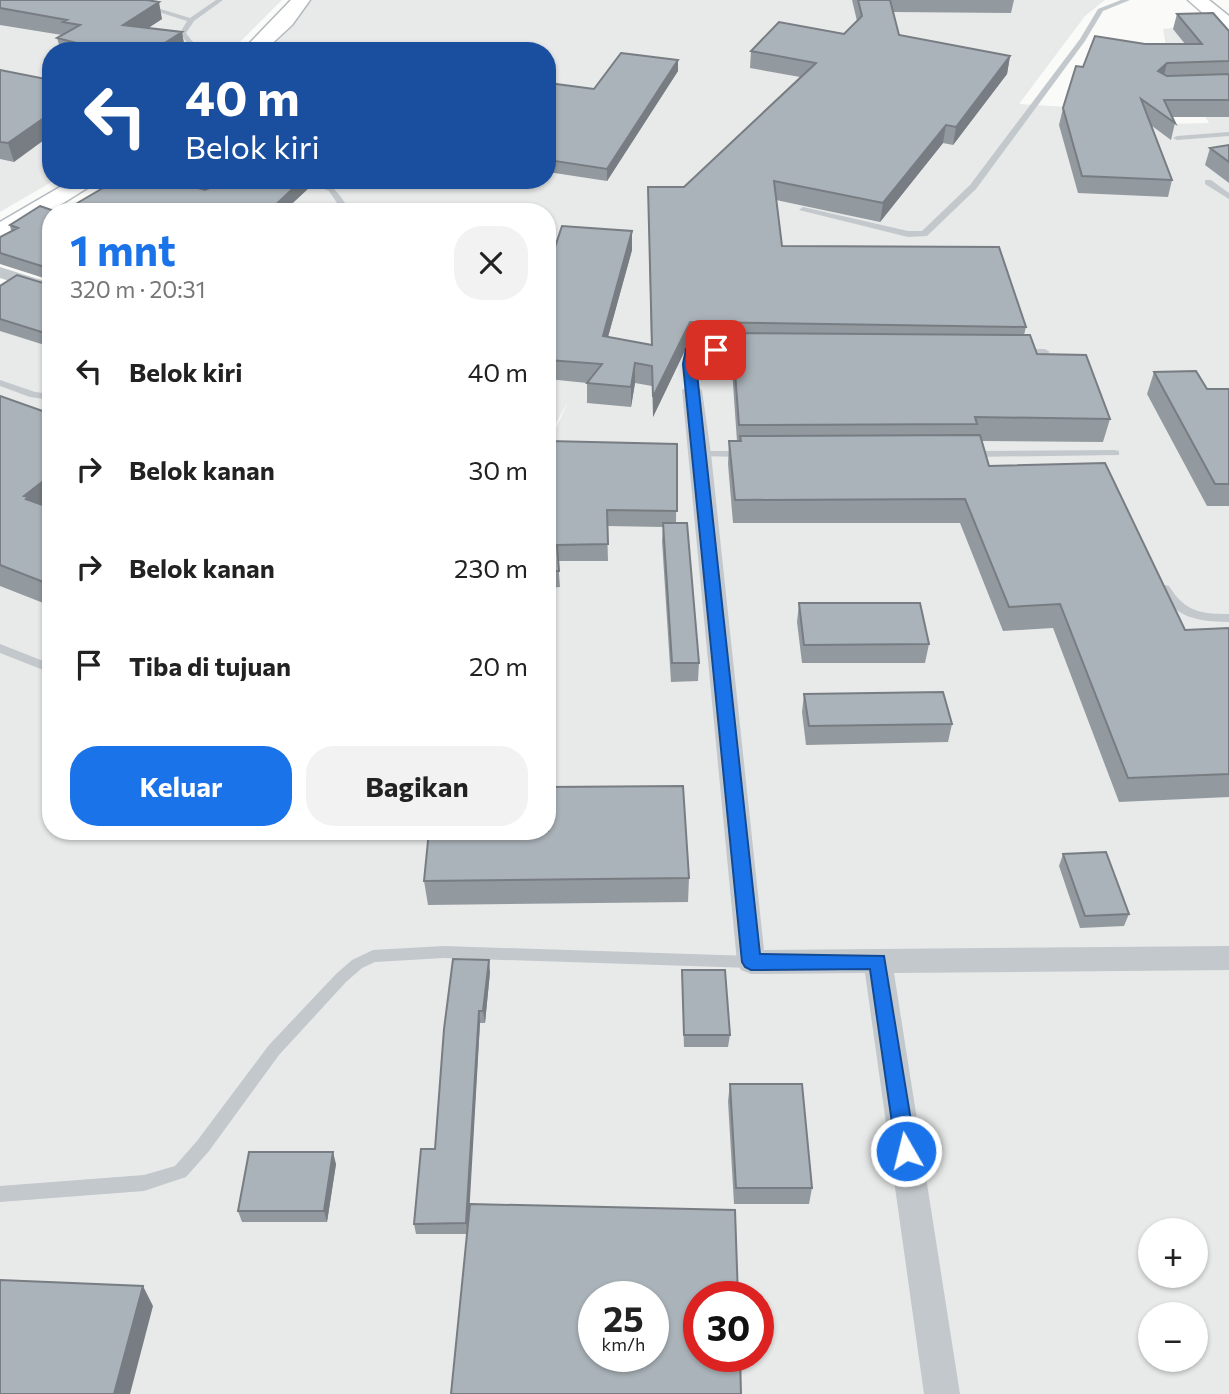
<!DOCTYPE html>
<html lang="id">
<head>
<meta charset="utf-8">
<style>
  :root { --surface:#fff; --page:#f2f2f2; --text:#222; --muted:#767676; --accent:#1a73e8 }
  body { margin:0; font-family:Commissioner,sans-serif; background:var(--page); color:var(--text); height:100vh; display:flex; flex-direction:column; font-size:26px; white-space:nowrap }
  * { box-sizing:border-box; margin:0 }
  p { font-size:23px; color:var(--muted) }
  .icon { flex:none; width:38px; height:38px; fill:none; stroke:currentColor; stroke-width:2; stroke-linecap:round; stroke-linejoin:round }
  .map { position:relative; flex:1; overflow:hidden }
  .panel { position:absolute; left:42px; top:203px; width:514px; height:637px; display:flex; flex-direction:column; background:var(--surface); border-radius:28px; box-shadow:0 2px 5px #0004 }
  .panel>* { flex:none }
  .guide { position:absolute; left:42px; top:42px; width:514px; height:147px; border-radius:28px; box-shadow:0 2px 5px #0004; background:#1a4fa0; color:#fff; overflow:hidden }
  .buttons { position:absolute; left:1138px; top:1218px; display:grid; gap:14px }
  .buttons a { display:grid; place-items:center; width:70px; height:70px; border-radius:50%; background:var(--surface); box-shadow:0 2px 5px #0004; font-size:35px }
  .speed { position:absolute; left:578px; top:1281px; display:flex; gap:14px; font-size:35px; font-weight:700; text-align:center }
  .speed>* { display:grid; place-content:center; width:91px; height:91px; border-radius:50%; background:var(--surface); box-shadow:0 2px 5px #0004; line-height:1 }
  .speed small { font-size:18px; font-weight:400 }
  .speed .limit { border:10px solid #d22; background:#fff; color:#111 }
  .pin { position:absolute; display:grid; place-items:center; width:60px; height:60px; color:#fff; margin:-30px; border-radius:14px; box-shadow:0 4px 10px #0006 }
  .me { position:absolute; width:77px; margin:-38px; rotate:352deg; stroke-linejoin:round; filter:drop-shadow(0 0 5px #0008) }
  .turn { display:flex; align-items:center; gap:24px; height:147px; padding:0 28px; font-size:32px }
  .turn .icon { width:91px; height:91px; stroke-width:2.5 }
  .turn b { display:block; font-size:49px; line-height:60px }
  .round { display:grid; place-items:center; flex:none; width:74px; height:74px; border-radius:28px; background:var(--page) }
  .overview { display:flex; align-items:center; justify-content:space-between; height:119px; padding:0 28px }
  h1 { font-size:42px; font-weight:700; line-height:52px; color:var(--accent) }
  .primary-button { display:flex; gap:14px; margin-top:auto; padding:14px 28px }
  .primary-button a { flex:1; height:80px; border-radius:28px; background:var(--accent); color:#fff; font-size:28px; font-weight:700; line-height:80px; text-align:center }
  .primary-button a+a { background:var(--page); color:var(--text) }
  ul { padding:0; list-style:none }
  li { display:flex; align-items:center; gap:21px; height:98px; padding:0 28px }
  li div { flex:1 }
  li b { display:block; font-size:26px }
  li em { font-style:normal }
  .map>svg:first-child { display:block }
  .built { fill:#e8e9e9; fill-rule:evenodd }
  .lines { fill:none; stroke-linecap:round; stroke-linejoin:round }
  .secondary-casing { stroke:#b3babf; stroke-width:3 }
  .lane { fill:#c3c8cc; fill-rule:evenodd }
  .street { fill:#c3c8cc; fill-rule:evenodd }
  .secondary { fill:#fff; fill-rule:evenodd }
  .wall { fill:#929a9f }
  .shaded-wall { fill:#777d82 }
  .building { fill:#aab3b9; stroke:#777d82; stroke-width:2; fill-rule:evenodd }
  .route { fill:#1a73e8; stroke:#114b97; stroke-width:2 }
</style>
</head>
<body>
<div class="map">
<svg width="1229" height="1394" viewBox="0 0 1229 1394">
  <rect width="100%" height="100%" fill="#fafaf8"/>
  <path class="built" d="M0,0H282L231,51H51V180H55L0,212Z
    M309,0H1105L1085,16L1019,104L1067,107L1165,124L1209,123L1167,51L1163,29L1209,24L1229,33V1394H0V284L51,299V831H548V445L568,402L548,437V212H273L264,180H548V51H265ZM1150,1230H1195V1276H1150ZM593,1297H653V1356H593ZM698,1297H758V1356H698ZM1150,1314H1195V1360H1150Z"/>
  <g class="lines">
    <g class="secondary-casing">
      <path id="secondary" d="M291,0H310L292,25L264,51H242Z
        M1188,0H1209L1229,16V32L1222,30Z
        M72,180H100L9,237L0,239V222Z"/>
    </g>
    <path class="lane" d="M121,0H131L190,18L216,0H223L194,21L186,33L192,41L208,51C194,51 187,44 180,33L187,21Z
      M1121,0H1130L1103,11L1085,41L976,189L927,236L908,237L799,210L803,207L908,231H922L970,185L1080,39L1098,9Z
      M1229,132V136L1177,140L1173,138L1177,136Z
      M303,180C331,180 337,190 351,212H343L329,191Z
      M496,180H508V181L504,183Z
      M1205,180H1211L1229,193V199L1205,184Z
      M748,347L751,348V352L695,354L697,390L695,392H689L687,349Z
      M1021,349H1045L1050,352L1045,355L1018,354L1016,352Z
      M0,380L35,392L51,394V400L30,397L0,386Z
      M1115,450L1119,451V455L971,457L966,454L971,451Z
      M701,451H743L748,454L743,457L697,456L696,454Z
      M1165,585L1169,586C1185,612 1201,614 1229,614V622C1197,621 1176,619 1159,589Z
      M0,644L51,664V673L0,653Z
      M444,946L751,956L756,958L758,962L756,966L751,968L444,958L375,962L362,968L346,982L279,1055L209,1151L186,1177L144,1191L0,1202V1186L144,1175L175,1166L197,1141L269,1045L336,974L352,960L373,950Z"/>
    <path class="street" d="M0,267L51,283V294L0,278Z
      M692,384L702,390L711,454L764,950L1229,946V970L894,973L960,1394H924L865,973L751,974L741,970L737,962L682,390Z"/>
    <use href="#secondary" class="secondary"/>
  </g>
  <path class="wall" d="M0,0L162,19L148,28L182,32L185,50L184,51H61L57,38L62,35L0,25Z
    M852,0H1014L1011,13L893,12L899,35L1010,56L1007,74L953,145L943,143L880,222L776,200L782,246L1026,327L1024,335L1037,354L1110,419L1103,442L982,441L989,466L1185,630L1229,628V797L1119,802L1053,628L1003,631L960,523H733L728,464L729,441H737L731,356V343L689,342L653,417L652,386L635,383L631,407L587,403V383L548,379V268L632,250L608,337L651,345L648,187H684L800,77L750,68L751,51L844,34L857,21Z
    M1177,14L1229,31V117H1172L1175,123L1171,140L1152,126L1172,180L1168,197L1078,193L1059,125L1063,108L1083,67L1145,44H1185L1173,29Z
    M678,60V71L607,181L548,172V83L594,89Z
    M0,70L14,162L0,159Z
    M1229,145V183L1205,165L1210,148Z
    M98,180H310L311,186L283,212H62L101,189H100Z
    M51,212V347L0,331V286L46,284L50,281V280L0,264V237L11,231L10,225Z
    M1154,372L1207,389H1229V506H1207L1147,394Z
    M0,396L48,507L51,508V606L0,586Z
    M548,441L677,444L676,523L699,663L698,681L671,682L662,541L663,527L607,526L608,561H558L560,587L548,588Z
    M799,603L929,644L925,663H802L797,622Z
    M804,694L952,724L948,742L806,745L802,712Z
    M1063,854L1129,914L1124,926L1080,928L1059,866Z
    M689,878L688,902L428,905L424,881Z
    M682,970L730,1035L728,1047H684L682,982Z
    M490,972L485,1023H480L467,1234H416L414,1224L435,1149Z
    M730,1084L812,1188L809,1204H734L728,1101Z
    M336,1164L327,1222H242L238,1211Z"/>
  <path class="shaded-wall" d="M159,2L162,19L127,42L123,25Z
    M182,32L185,50L184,51H152Z
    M1010,56L1007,74L953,145L956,127Z
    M678,60V71L607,181V169Z
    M1167,63L1163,79L1158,71Z
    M51,113V135L14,162L8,143Z
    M946,125L943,143L880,222L883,203Z
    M302,180H310L311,186L283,212H268Z
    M632,231V250L603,355V336Z
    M690,322L689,342L653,417V397Z
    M635,363V383L631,407V387Z
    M51,475V505L35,517L24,496Z
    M489,960L490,972L485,1023L483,1011Z
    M479,1011L480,1023L468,1234L466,1223Z
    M333,1152L336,1164L327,1222L324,1211Z
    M143,1286L153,1306L130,1394H114Z"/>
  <path class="building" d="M0,0H147L159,2L123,25L182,32L152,51H108L57,38L80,25L63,22L67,20L0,8Z
    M858,0H890L899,35L1010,56L956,127L946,125L883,203L774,181L782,246L999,247L1026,327L690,322L653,397L652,366L635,363L631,387L587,383L602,364L548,360V268L562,226L632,231L603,336L652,345L648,187H684L816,63L751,51L779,22L844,34L862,16Z
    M1213,13L1229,31V61L1167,63L1158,71L1167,76L1229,74V100H1164L1175,123L1141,99L1172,180L1082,176L1063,108L1076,66L1083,67L1095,36L1145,44H1202L1177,14Z
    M621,53L678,60L607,169L548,160V83L594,89Z
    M0,70L51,80V113L8,143L0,142Z
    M1229,145V162L1210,148Z
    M111,180H168L205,190L212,187L210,183L199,180H302L268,212H62L115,181Z
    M40,206L57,212H51V335L0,319V286L17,275L46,284L50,281L48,268L0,253V237L18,228L10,225Z
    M732,333L1030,335L1037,354L1086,355L1110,419L975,417L977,424L739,425Z
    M1196,371L1207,389H1229V484H1215L1154,372Z
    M0,396L51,414V475L24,496L28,497L26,499L51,508V585L0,565Z
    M980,435L989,466L1105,463L1185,630L1229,628V774L1128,778L1060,604L1009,607L965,499L735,500L729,441H741L740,436Z
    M548,441L677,444V511L607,510L608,544L557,545L559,571H548Z
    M663,523H687L699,663H672Z
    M799,603H920L929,644L804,645Z
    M943,692L952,724L809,726L804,694Z
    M683,786L689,878L424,881L429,831H548V787Z
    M1106,852L1129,914L1085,916L1063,854Z
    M453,959L489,960L483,1011H479L466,1223L414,1224L421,1149H435L444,1029Z
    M682,970H725L730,1035H684Z
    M730,1084H802L812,1188H736Z
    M249,1152H333L324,1211H238Z
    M470,1204L735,1210L738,1297H698V1356H740L741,1394H451ZM593,1297H653V1356H593Z
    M0,1280L143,1286L114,1394H0Z"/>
  <path class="route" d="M716,346L722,350L721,352L696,355V364L760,954L884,956L916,1151L913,1157L906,1160L899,1157L896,1151L870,969L751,970L745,967L742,962L683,364L686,349Z"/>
</svg>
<div class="buttons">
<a>+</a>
<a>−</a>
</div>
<div class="speed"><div>25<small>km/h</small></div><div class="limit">30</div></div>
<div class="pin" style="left:716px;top:350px;background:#d93025"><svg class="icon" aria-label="arrive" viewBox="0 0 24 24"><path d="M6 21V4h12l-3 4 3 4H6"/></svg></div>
<svg class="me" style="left:906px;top:1151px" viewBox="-20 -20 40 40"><circle r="17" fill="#1a73e8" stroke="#fff" stroke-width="3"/><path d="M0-11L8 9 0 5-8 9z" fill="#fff"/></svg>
<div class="guide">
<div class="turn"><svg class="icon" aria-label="left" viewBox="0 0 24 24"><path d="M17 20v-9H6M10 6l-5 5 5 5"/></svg><div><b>40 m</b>Belok kiri</div></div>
</div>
<section class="panel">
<div class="overview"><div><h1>1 mnt</h1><p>320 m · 20:31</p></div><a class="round"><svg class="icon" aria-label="close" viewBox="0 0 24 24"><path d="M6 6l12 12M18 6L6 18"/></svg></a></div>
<ul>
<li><svg class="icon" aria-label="left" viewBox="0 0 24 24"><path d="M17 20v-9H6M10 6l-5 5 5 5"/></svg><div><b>Belok kiri</b></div><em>40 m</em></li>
<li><svg class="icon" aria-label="right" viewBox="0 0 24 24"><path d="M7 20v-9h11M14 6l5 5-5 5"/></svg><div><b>Belok kanan</b></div><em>30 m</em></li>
<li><svg class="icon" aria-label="right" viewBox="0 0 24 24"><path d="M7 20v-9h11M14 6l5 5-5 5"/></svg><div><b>Belok kanan</b></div><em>230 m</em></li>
<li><svg class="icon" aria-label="arrive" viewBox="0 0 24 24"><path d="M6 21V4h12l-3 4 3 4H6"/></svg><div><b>Tiba di tujuan</b></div><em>20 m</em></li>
</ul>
<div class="primary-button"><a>Keluar</a><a>Bagikan</a></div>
</section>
</div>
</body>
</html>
